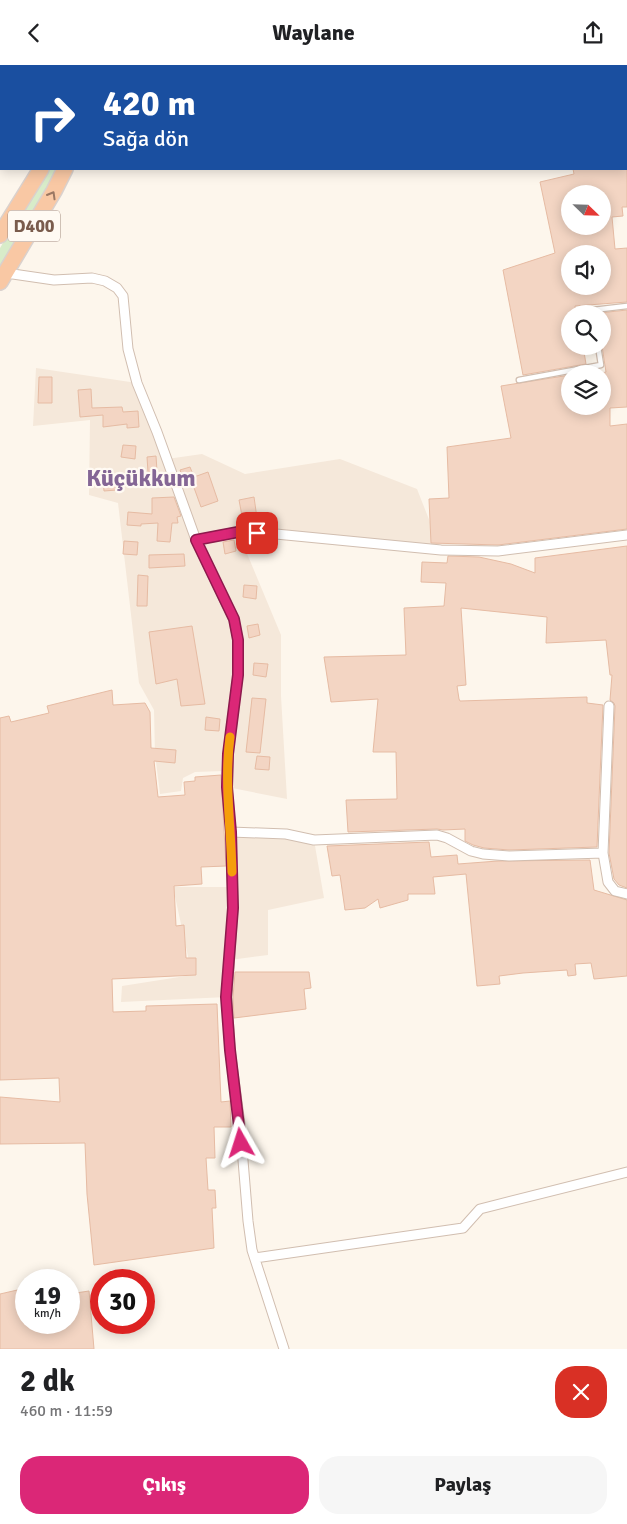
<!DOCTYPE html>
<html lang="tr">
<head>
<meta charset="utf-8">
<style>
  :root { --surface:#fff; --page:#f6f6f6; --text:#202124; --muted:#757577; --accent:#db2777 }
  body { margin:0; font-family:Signika,sans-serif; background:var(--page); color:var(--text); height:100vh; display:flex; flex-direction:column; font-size:19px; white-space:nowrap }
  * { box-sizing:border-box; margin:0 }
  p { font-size:16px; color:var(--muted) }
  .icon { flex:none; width:28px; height:28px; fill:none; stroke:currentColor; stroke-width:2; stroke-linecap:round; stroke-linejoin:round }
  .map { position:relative; height:1284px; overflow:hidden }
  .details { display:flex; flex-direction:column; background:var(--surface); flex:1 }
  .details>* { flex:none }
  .guide { position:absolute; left:0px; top:0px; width:628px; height:105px; box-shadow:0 2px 12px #0003; background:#1a4fa0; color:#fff; overflow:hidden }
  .needle { width:32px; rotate:113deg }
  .tools { position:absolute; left:561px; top:120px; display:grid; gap:10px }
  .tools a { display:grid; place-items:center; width:50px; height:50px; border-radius:50%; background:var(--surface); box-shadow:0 2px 12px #0003; font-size:25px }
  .speed { position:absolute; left:15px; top:1204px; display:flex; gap:10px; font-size:25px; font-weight:700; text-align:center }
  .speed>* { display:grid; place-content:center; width:65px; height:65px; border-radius:50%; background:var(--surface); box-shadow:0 2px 12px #0003; line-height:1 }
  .speed small { font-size:12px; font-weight:400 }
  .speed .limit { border:8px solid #d22; background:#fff; color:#111 }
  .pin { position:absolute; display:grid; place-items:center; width:42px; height:42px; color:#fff; margin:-21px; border-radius:10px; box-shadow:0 2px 8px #0006 }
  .me { position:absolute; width:55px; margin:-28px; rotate:354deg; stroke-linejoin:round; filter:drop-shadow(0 0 4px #0008) }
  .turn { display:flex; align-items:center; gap:18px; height:105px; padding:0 20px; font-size:22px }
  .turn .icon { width:65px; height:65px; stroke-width:2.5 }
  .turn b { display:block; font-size:35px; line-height:42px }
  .round { display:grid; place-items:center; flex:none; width:52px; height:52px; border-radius:20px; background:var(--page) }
  .headline { display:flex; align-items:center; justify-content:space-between; height:85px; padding:0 20px }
  h1 { font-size:30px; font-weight:700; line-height:38px }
  .button { display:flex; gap:10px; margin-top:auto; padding:10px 20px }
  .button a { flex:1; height:58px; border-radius:20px; background:var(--accent); color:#fff; font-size:20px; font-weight:700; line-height:58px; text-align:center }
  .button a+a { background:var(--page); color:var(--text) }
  header { display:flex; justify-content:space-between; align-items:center; height:65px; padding:0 20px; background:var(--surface); font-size:22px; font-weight:700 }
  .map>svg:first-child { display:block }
  .residential { fill:#f5e8da }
  .green { fill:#d8ecc9 }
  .building { fill:#f3d5c3; stroke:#e6bba3; fill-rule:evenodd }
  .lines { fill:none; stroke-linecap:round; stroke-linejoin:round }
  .service-casing { stroke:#d1beb0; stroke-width:7 }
  .minor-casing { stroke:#d1beb0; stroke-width:11 }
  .trunk-casing { stroke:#dad1cd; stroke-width:18 }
  .service { stroke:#fff; stroke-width:4.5 }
  .minor { stroke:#fff; stroke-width:9 }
  .trunk { stroke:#f9c8a4; stroke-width:15 }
  .oneway { stroke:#9a7763 }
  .route-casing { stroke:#8e194d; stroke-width:12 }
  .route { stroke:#db2777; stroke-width:9 }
  .slow { stroke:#f59e0b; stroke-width:9 }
  .labels { text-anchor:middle; stroke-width:4.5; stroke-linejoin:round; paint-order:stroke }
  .shield { fill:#fffaf3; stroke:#a28b7f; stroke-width:1 }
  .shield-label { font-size:18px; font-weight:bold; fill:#7a5c4d }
  .district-label { font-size:24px; font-weight:bold; fill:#846695; stroke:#fffaf3 }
</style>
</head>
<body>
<header><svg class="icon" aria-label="back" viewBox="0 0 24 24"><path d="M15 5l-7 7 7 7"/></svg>Waylane<svg class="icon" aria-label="share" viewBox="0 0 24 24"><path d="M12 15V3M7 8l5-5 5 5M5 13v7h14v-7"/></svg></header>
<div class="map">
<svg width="627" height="1284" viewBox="0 0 627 1284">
  <rect width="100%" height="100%" fill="#fdf6ec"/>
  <path class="residential" d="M36,303L137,318L167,394L202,389L245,409L340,394L417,424L441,485L238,467L281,570V631L287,734L227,722L223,706L195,707L183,713L181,726L160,729L155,689L154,645L139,618L118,438L89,430L90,355L33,361Z
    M231,767L314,775L324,833L268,845V890L230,895L227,932L121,937L122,921L192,910L173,822H232Z"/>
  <path class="green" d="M47,104H58L0,203V183Z"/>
  <path class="building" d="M573,104H627V142H622L623,151L612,152L615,184L627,183V237L575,241L576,249H570V281H583L586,299L523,310L503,205L555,188L540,117L574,109ZM570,129H602V161H570ZM570,189H602V221H570Z
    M627,245V342L610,343V361L627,359V464L498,480L431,478L429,434L449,433L447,382L511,373L501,321L570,310V341H602V308L606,307L602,281V249L599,248Z
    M39,312H52V338H38Z
    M91,324L92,343L122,342L123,347L138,346L139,362L127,363V359L103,362V350L80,352L78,325Z
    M123,380L136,381L135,394L121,392Z
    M156,391L157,406L148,407L147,392Z
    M190,402L194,412L208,407L218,436L201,442L193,420L186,422L180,405Z
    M115,411L117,425L104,426L103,413Z
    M174,432L181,451L177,452L178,458H172L170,477L157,476L158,458L141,459V461L127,460L128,447L152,449V433Z
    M254,432L257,453L243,456L239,435Z
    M234,475L236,486L225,489L223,477Z
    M124,476L138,477L137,490L123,489Z
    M627,481V823L619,820L614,814L609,788L615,641L614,638L610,635L612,610H610L606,575L546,578L547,552L461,543L466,620L457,621L459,634L460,636L587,632V638L603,640L597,782L509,785L484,783L473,780L465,776V764L443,765L437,764L348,767L346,735L397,734L396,687H373L378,634L331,637L324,592L406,590L404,543L444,541L446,518L421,517L422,497L447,498L448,491L479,492L511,499L535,508V493Z
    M184,489L185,501L149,503V490Z
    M138,510L148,511L147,541H137Z
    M244,520L257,521L256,534L243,532Z
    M258,559L260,570L249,573L247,561Z
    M192,561L205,639L181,641L177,614L156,619L149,567Z
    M254,598L268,599L266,612L253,610Z
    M112,625L113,640L145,638L150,647L151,683L176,685L175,698L154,696L158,732L185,730L184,717L195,716V712L221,710L226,801L201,802L202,819L174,821L176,861L184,860L186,893H196V910L112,914L113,947L146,946V941L217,939L221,1037L230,1036L231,1062H214L215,1093H206L208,1125H215L216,1143H212L214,1183L94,1200L87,1129L85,1078L0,1079V1032L60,1037L59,1013L0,1015V653L9,651L11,657L49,648L47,641Z
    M252,633L266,634L260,688L246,687Z
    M206,652L220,654L219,666L205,665Z
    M257,691L270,692L269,705L255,704Z
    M429,777L431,792L457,790L458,799L498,796L590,795L594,825L627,835V911L594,914L591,898L575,899L576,910L568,911L567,905L523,908L499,911L500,919L477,921L466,809L433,812L435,829H408V835L380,843L378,834L365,843L345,845L340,810L332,811L327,781Z
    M235,907H309L311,923L304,924L306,944L234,953L233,932Z
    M26,1223V1258H69V1229L89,1226L94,1284H0V1229Z"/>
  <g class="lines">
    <g class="service-casing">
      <path id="service" d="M593,249V245L627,241
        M519,315L601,300L598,281"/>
    </g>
    <g class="minor-casing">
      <path id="minor" d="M6,208L54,215L92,213L105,216L117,223L123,231L128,284L137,318L157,367L196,475L234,555L238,575V610L228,689L227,722L231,767L233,843L227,932L230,985L240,1059L248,1156L252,1185L284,1284
        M196,475L238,467L276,469L441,485L498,486L627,470
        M609,641L603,788L608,817L615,826L627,829
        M231,767L286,769L314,775L437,770L447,773L471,786L483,789L509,791L603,788
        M255,1193L463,1163L480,1144L627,1107"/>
    </g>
    <g class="trunk-casing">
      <path id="trunk" d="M87,1V0
        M107,1L108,0
        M0,170L41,104
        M0,217L54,126L65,104"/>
    </g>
    <use href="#service" class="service"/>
    <use href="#minor" class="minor"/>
    <use href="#trunk" class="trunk"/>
  </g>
  <defs><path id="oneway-chevron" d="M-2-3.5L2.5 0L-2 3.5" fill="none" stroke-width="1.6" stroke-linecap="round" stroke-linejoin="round" transform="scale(1.25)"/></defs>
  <use class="oneway" href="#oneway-chevron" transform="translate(52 130) rotate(-60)"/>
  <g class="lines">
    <g class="route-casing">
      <path id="route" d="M241,1078L230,985L226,932L233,843L231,767L227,722L228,689L238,610V575L234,554L196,475L238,467L257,468"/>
    </g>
    <use href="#route" class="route"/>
    <path class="slow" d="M230,672C224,716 231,762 232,807"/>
  </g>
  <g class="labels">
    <rect class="shield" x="8" y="145.5" width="52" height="31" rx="4"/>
    <g class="shield-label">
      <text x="34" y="167">D400</text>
    </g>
    <g class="district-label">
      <text x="141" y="421">Küçükkum</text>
    </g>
  </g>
</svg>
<div class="tools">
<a><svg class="needle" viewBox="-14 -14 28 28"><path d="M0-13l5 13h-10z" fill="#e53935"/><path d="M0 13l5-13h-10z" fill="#757577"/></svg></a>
<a><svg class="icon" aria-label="sound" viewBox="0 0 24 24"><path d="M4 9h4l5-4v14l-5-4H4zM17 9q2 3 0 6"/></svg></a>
<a><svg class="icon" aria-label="search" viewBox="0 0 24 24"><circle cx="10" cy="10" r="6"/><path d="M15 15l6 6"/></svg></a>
<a><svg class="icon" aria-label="layers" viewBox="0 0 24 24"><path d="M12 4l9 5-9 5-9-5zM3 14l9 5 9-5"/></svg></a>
</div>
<div class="speed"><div>19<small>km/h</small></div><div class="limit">30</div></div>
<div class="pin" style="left:257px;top:468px;background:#d93025"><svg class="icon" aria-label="arrive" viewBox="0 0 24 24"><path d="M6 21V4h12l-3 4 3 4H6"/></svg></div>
<svg class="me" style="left:241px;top:1078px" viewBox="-20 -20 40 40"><path d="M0-17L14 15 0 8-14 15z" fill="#db2777" stroke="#fff" stroke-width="4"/></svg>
<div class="guide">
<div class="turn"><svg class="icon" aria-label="right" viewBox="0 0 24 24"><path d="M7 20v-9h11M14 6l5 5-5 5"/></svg><div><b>420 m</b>Sağa dön</div></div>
</div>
</div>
<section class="details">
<div class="headline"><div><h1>2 dk</h1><p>460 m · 11:59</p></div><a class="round" style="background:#d93025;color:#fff"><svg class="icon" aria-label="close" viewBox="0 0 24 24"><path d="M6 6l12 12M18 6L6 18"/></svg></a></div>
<div class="button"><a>Çıkış</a><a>Paylaş</a></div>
</section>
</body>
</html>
